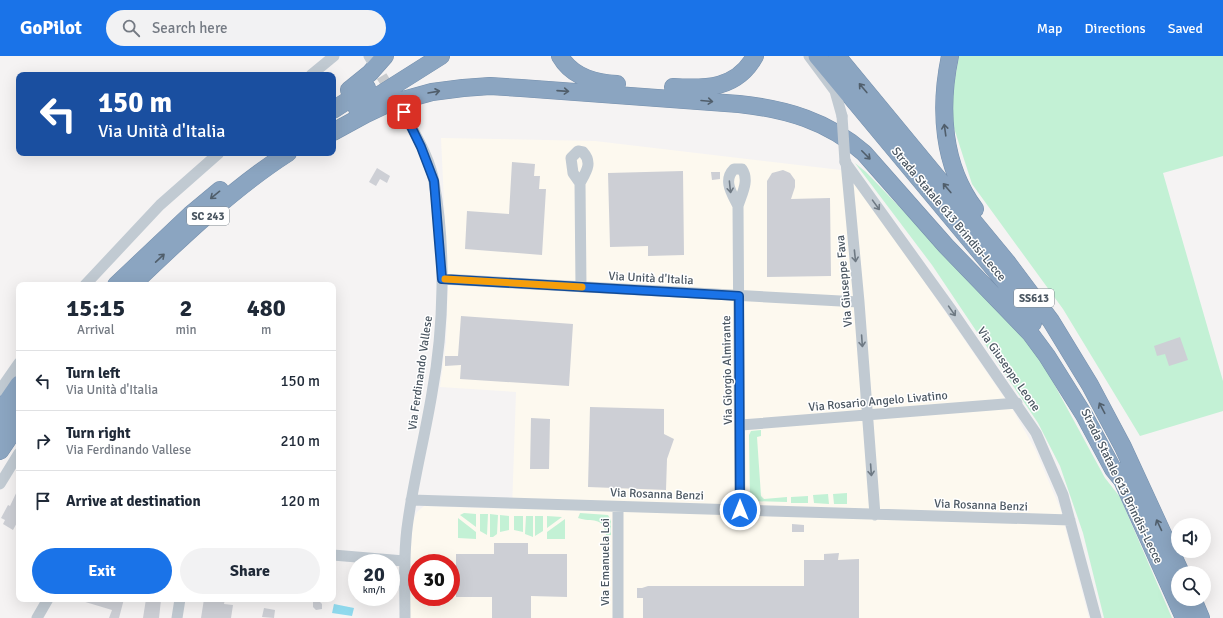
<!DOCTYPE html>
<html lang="en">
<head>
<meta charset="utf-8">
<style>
  :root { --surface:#fff; --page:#f2f2f3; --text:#1f2937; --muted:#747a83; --line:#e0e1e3; --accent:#1a73e8 }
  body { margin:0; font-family:Signika,sans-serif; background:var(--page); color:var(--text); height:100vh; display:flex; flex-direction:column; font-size:15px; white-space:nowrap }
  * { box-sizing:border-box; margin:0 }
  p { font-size:13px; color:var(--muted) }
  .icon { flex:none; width:22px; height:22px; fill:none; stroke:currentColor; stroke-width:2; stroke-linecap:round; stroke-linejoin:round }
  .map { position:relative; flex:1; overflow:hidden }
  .sheet { position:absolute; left:16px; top:226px; width:320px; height:320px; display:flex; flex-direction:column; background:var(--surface); border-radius:8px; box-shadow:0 4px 16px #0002 }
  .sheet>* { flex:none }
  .banner { position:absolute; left:16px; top:16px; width:320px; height:84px; border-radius:8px; box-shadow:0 4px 16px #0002; background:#1a4fa0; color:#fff; overflow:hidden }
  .controls { position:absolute; left:1171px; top:462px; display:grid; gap:8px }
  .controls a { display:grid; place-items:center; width:40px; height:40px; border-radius:50%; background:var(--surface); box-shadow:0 4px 16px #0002; font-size:20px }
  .speed { position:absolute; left:348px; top:498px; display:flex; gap:8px; font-size:20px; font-weight:700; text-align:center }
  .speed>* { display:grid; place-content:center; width:52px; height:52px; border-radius:50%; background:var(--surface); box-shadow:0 4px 16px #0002; line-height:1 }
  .speed small { font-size:10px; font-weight:400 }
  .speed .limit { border:6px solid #d22; background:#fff; color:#111 }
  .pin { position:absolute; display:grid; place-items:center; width:34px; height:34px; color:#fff; margin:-17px; border-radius:8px; box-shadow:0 2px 6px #0006 }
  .me { position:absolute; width:44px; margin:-22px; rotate:0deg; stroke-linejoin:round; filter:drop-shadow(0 0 3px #0008) }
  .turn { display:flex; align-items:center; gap:14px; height:84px; padding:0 16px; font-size:18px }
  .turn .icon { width:52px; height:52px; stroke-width:2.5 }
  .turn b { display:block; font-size:28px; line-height:34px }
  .eta { display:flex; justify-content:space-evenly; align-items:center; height:68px; text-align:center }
  .eta b { font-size:24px; font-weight:800; line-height:28px }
  .cta { display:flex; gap:8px; margin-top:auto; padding:8px 16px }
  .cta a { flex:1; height:46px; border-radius:24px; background:var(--accent); color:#fff; font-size:16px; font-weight:800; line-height:46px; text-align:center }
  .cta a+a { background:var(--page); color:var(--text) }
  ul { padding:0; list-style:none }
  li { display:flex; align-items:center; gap:12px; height:60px; padding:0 16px; border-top:1px solid var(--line) }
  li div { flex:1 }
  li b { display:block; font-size:15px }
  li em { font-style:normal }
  header { display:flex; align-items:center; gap:24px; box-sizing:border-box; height:56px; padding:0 20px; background:var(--accent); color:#fff }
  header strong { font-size:19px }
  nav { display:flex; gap:22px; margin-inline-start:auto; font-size:14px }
  .search { width:280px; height:36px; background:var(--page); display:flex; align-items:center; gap:10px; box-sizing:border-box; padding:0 14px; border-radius:22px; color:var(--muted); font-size:15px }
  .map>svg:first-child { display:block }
  .commercial { fill:#fdf9ef; fill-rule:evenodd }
  .green { fill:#c3f1d5 }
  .water { fill:#90daee }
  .building { fill:#cdcfd5 }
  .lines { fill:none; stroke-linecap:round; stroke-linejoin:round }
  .minor-tunnel { stroke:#caccce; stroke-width:11; stroke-dasharray:11 5.5; stroke-linecap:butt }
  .highway-casing { stroke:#7690ad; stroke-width:18 }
  .minor { stroke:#c1cad2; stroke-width:11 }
  .highway { stroke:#8ba5c1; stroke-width:17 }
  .minor-bridge { stroke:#c1cad2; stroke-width:11 }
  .oneway { stroke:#505e6b }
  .oneway2 { stroke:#6e7983 }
  .route-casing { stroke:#114b97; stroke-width:10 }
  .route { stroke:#1a73e8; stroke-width:7 }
  .slow { stroke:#f59e0b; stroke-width:7 }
  .labels { text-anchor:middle; stroke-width:3; stroke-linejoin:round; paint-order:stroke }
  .shield { fill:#fff; stroke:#808990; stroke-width:1 }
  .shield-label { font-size:11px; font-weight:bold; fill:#4a5661 }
  .street-label { font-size:12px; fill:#4a5661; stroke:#fff }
</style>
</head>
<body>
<header>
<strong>GoPilot</strong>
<div class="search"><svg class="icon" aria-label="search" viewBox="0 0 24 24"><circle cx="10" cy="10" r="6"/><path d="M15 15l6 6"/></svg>Search here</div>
<nav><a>Map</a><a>Directions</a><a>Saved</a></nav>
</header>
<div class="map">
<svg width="1223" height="562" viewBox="0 0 1223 562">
  <rect width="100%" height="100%" fill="#f5f3f3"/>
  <path class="commercial" d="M441,82L595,85L841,114L869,145L1014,356L1035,393L1060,452L1089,562H408L411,491L413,464L417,456L424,450L512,453L516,336L440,331L446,286L448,230ZM417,507H451V541H417Z"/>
  <path class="green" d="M959,0H1223V100L1163,117L1223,325V355L1140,380L1063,253L972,128L953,69V34Z
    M855,107L866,116L1018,275L1041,304L1105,422L1120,441L1172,562H1104L1083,477L1060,410L1038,367L932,209Z
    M761,374V380L757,381L761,440L764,443L787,441V446L750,445L749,379L751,375Z
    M847,437V448H834L833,438Z
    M828,438L829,448L814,447L813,439Z
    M808,440V447H791V441Z
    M464,457L476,458V471L460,459Z
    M580,457L608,459L611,464V479H606C603,459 592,467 578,462Z
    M480,458H488L487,479L480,475Z
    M490,458L498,459L497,478L493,481H490Z
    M500,459L509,460V474L500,476Z
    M514,460H523V476L514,474Z
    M526,460H533V481L525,478Z
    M535,460H543V475L535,480Z
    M547,460L562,461L547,472Z
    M458,462L476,476V483L458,482Z
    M565,463V483H547V476Z"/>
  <path class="water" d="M334,548L354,552L352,560L332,557Z"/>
  <path class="building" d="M512,106L535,108L534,120H540L539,133H546L542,199L465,193L467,155L509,158Z
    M377,112L390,120L387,127L380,123L376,130L369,126Z
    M783,114L790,117L795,124V131L791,143L830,142L831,220L767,221V125L772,117Z
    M683,115L684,199L648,200V190L610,191L608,117Z
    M711,116H720V123L712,124Z
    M461,260L573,268L569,330L460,323L461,309L445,310V300H458Z
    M1180,281L1188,304L1169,310L1165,298L1157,300L1154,290Z
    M590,351L664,353V378L674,383L667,403L666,434L588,431Z
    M531,362L550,363L549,413H530Z
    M19,431V463L13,474L3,468L5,464L1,462L8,449L10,450Z
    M792,468L804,469V476H792Z
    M494,487H528V498H567V541L531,540V562H492V541H456V498H494Z
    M839,497L838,504L859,503V562H643V542H637V532H642L648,530H804V504H824V498Z
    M82,543H108L114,545L115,543H124L119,562H109L112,554L82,545Z
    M146,543L161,544L159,562H143Z
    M204,543H225L224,548L233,549L231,562H201Z
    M318,544L322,548V553L316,554L313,551V546Z
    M264,552L275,554L274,562L262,561Z"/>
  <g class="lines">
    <path class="minor-tunnel" d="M373,6L392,37"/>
    <g class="highway-casing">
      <path id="highway" d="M560,0C572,21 595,27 617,28
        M817,0L1004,225L1033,267
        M837,0L1007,206L1051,265L1090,329L1123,391L1181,517
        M950,0C939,52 942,109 975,153
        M673,31C706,33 737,33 755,0
        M349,34L370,17L385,0
        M357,53L441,0
        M333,54L367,32
        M333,76L366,58L385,49L432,36L463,32L490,30L521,32L739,48C786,53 828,65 864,97L946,190L1030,277L1047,300L1084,359L1113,413L1122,424
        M116,229L190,159L220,134
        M132,229C179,184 233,132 288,97
        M0,356L19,328
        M0,373L18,348
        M0,395L19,367
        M1118,415L1184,562
        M1193,543L1201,562"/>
    </g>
    <path class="minor" d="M369,0L372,5
      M809,0L835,35L842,60
      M311,19L334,0
      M404,57C415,78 430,102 434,126C446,191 444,272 432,337C425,380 414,422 408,465C403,497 405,530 405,562
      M845,106L950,252L1036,377L1063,439L1096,562
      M846,106L859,246L875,459
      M580,127L573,117L571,102L578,95L583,96C593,107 586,116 580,127L581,231
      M738,150C733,139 722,125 734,113H742C750,125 741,139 738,150L740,454
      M442,223L859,246
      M85,229L160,149L219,97
      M0,334L19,307
      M741,369L1017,347
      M0,428L19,397
      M411,444L1070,464
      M333,499L404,505
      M37,562L48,543
      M177,562L180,543
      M618,562V451"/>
    <use href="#highway" class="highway"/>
    <path class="minor-bridge" d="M842,60L845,106"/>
  </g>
  <defs><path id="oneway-shaft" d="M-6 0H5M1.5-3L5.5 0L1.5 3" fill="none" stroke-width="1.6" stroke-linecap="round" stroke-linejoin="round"/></defs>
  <g class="oneway">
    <use href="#oneway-shaft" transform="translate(863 32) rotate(-130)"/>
    <use href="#oneway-shaft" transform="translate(563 35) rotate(4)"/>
    <use href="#oneway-shaft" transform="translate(434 36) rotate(-10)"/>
    <use href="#oneway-shaft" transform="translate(707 45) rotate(5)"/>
    <use href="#oneway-shaft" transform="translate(945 74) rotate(-98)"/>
    <use href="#oneway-shaft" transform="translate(866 99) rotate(45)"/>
    <use href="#oneway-shaft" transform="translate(947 132) rotate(-130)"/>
    <use href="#oneway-shaft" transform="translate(215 139) rotate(141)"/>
    <use href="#oneway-shaft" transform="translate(160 202) rotate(-43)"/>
    <use href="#oneway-shaft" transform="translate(1102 352) rotate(-118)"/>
    <use href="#oneway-shaft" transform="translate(1159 469) rotate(-115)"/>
  </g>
  <g class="oneway2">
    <use href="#oneway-shaft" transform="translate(730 131) rotate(84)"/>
    <use href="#oneway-shaft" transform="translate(876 149) rotate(54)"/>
    <use href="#oneway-shaft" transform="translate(855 200) rotate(84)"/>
    <use href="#oneway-shaft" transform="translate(952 255) rotate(55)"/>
    <use href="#oneway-shaft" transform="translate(862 285) rotate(86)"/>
    <use href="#oneway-shaft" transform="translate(871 414) rotate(86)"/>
  </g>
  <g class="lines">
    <g class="route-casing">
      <path id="route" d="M404,56L421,91L434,125L442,223L739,240L740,454"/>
    </g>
    <use href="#route" class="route"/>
    <path class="slow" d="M445,223L582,231"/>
  </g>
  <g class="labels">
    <g class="shield">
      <rect x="187" y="151" width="42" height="18" rx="3"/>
      <rect x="1014" y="233" width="40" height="18" rx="3"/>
    </g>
    <g class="shield-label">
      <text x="208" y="164">SC 243</text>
      <text x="1034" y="246">SS613</text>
    </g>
    <g class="street-label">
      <text transform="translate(949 158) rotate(50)" y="4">Strada Statale 613 Brindisi-Lecce</text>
      <text transform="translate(651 222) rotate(3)" y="4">Via Unità d'Italia</text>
      <text transform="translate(844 225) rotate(-95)" y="4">Via Giuseppe Fava</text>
      <text transform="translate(1009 313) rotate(55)" y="4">Via Giuseppe Leone</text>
      <text transform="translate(727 314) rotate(-91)" y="4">Via Giorgio Almirante</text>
      <text transform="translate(420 317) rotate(-82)" y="4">Via Ferdinando Vallese</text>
      <text transform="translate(878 345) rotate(-5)" y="4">Via Rosario Angelo Livatino</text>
      <text transform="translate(1122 430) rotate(64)" y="4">Strada Statale 613 Brindisi-Lecce</text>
      <text transform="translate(657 438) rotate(2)" y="4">Via Rosanna Benzi</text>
      <text transform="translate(981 449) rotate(2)" y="4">Via Rosanna Benzi</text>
      <text transform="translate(605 506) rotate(-90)" y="4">Via Emanuela Loi</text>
    </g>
  </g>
</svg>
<div class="controls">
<a><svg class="icon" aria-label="sound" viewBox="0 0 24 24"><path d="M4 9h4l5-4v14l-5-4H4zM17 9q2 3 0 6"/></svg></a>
<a><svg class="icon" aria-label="search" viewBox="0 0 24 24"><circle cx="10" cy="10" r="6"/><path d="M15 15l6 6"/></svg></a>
</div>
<div class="speed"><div>20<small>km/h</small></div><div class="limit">30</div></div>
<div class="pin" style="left:404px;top:56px;background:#d93025"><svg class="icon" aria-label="arrive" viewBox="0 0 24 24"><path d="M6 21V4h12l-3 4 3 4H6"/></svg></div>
<svg class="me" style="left:740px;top:454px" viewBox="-20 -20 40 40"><circle r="17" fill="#1a73e8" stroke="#fff" stroke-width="3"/><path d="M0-11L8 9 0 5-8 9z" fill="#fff"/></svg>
<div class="banner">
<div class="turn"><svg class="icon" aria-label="left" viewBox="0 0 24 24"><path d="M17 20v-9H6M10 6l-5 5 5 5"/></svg><div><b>150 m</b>Via Unità d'Italia</div></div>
</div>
<section class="sheet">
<div class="eta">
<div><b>15:15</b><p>Arrival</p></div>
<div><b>2</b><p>min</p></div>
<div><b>480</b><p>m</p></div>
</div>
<ul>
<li><svg class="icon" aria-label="left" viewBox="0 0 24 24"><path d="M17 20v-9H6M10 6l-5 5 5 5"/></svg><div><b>Turn left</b><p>Via Unità d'Italia</p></div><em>150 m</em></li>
<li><svg class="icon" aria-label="right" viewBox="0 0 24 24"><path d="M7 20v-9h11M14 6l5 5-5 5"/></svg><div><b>Turn right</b><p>Via Ferdinando Vallese</p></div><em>210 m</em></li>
<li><svg class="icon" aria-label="arrive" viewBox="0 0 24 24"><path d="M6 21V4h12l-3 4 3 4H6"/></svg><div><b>Arrive at destination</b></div><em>120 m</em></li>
</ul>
<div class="cta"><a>Exit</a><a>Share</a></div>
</section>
</div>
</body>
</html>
